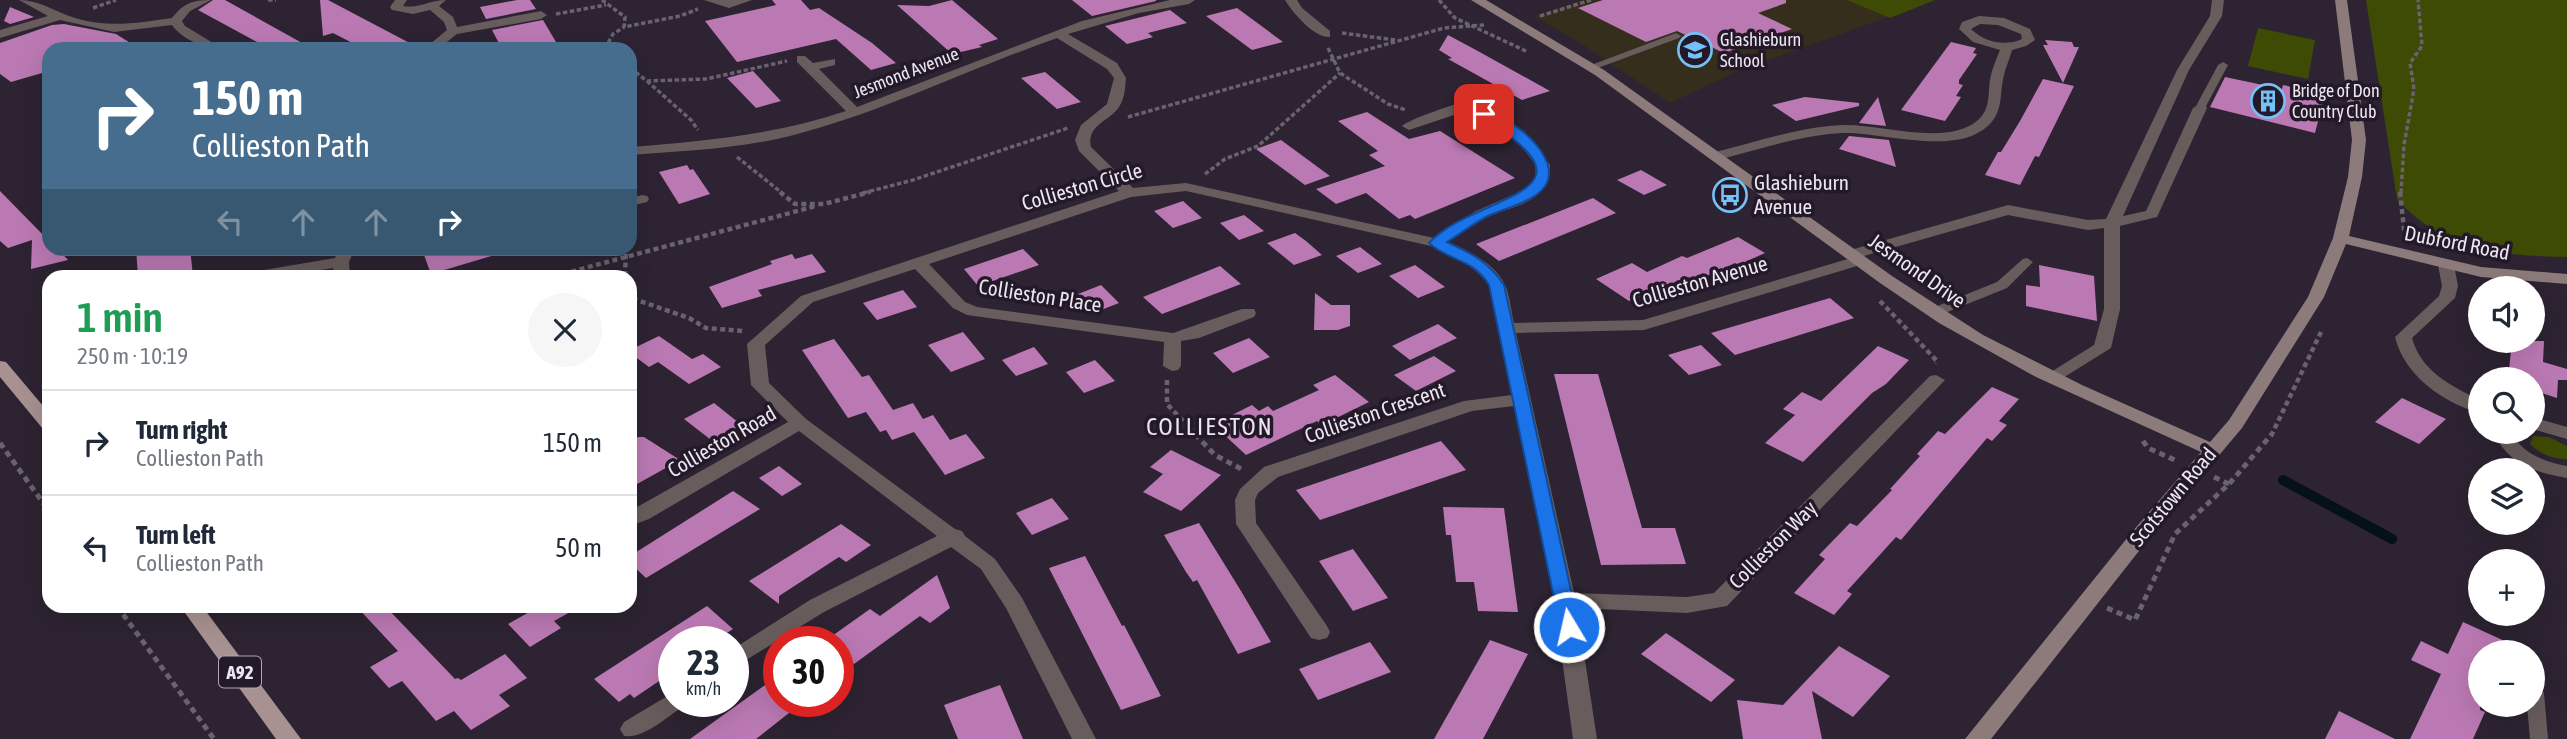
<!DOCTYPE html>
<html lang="en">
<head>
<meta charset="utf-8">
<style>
  :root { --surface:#fff; --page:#f6f6f7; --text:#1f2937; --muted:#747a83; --line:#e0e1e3 }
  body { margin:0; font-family:"Asap Condensed",sans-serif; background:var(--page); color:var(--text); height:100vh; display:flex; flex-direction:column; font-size:26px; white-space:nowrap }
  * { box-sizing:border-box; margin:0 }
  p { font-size:23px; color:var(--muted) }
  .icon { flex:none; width:38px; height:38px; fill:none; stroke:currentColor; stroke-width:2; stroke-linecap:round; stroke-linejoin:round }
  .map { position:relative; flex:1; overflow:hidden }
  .details { position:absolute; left:42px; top:270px; width:595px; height:343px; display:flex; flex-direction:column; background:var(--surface); border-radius:21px; box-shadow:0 7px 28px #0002 }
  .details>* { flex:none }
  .guide { position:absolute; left:42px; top:42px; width:595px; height:214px; border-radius:21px; box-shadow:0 7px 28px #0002; background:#466d8d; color:#fff; overflow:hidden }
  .controls { position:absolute; left:2468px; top:276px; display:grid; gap:14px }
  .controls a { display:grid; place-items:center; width:77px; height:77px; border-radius:50%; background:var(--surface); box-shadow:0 7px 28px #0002; font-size:35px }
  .speed { position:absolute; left:658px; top:626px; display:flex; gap:14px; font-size:35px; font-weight:700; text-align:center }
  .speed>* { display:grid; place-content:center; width:91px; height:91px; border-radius:50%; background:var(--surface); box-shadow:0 7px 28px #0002; line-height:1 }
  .speed small { font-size:18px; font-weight:400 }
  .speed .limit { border:10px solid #d22; background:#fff; color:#111 }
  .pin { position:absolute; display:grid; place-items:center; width:60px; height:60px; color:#fff; margin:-30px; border-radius:14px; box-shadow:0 4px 10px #0006 }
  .me { position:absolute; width:77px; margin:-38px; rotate:351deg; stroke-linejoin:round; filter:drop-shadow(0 0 5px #0008) }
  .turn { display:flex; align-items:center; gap:24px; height:147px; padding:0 35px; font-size:32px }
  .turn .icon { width:91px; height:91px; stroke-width:2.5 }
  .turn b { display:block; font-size:49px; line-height:60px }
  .lanes { display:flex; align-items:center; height:66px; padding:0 35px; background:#0003; justify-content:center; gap:35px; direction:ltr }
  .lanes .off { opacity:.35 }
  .round { display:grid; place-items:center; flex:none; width:74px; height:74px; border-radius:37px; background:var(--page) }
  .summary { display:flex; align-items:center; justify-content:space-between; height:119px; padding:0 35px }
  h1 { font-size:42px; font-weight:600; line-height:52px; color:#1e9e55 }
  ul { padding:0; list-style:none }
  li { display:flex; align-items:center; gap:21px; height:105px; padding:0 35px; border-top:2px solid var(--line) }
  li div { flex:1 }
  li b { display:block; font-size:26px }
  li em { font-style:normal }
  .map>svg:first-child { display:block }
  .education { fill:#352e1d }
  .green { fill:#3e4b04 }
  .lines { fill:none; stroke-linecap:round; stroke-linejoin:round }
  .stream { stroke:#041117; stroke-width:10 }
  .building { fill:#bb79b3 }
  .path-far2 { stroke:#6a626f; stroke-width:3.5; stroke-dasharray:4.5 2.5; stroke-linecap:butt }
  .path-far1 { stroke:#6a626f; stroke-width:4.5; stroke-dasharray:5 3.5; stroke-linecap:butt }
  .path { stroke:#6a626f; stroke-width:5; stroke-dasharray:6 4.5; stroke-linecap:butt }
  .lane { fill:#685d5c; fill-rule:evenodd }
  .street { fill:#685d5c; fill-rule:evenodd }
  .secondary { fill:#8c7b7a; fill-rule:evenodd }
  .primary { fill:#a89291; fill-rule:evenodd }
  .route { fill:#1a73e8; stroke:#114b97; stroke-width:2 }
  .labels { text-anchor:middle; stroke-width:7; stroke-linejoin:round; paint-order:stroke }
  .far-poi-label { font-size:18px; fill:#ece6f1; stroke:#231928; text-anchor:start }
  .far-street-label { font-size:18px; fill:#ece6f1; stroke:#231928 }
  .shield { fill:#231928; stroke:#b0a8b5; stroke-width:2 }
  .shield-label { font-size:19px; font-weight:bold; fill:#ece6f1 }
  .poi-label { font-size:21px; fill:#ece6f1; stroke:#231928; text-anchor:start }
  .street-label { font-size:21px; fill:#ece6f1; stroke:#231928 }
  .quarter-label { font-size:24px; letter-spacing:2px; fill:#ece6f1; stroke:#231928 }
</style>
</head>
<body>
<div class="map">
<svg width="2567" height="739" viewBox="0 0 2567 739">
  <rect width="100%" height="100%" fill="#2d2332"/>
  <path class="education" d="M1583,0H1935L1736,72L1670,103L1580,43L1534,16Z"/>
  <path class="green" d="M1847,0H1935L1890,18Z
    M2366,0H2567V257C2502,256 2442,250 2397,199Z
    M2258,28L2315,40L2308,79L2248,66Z
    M2533,436L2549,437L2567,446V459C2552,459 2540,454 2530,444Z"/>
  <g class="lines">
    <path class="stream" d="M2283,480L2392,539"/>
  </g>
  <path class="building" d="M213,0H225L313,49H270L198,10Z
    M320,0H328L421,49H364L333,33L323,36Z
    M517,0H530L536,9L486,19L480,7Z
    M772,0H801L810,10L819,8L872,43L896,63L871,70L836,39L737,62L705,21L776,5Z
    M952,0L998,39L979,45L982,47L952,54L897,5L929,6Z
    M1072,0H1156V1L1092,16Z
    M1603,0H1786V3L1758,13L1792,29L1724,53L1677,31L1646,42L1578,8Z
    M10,7L34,17L10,24L4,21Z
    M1237,8L1283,42L1252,50L1206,16Z
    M1170,10L1187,23L1148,33L1153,37L1127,44L1105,26Z
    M543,20L556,42L525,49H502L492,30Z
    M64,24L116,34L140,49H49V71L11,82L0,74V43L52,25Z
    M1448,35L1476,50L1550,91L1522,100L1448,59L1452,58L1439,50Z
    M2045,40L2072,42L2074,47H2079L2063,83L2043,45H2048Z
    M1951,42L1976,48L1973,53L1977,54L1959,80V84L1963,85L1956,96L1961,97L1945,121L1901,110Z
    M753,71L781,101L756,108L727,78Z
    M1045,72L1081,102L1057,109L1021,78Z
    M2225,77L2282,89L2283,85L2325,94L2315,133L2210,107Z
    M2043,79L2074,86L2039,157L2035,156L2020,185L1985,175L1998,152H2001L2020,121Z
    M1805,97L1859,103V106L1796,121L1772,105Z
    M1878,97L1886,126L1859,123Z
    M1367,112L1409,139L1440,131L1515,178L1415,219L1410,215L1399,219L1366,193L1336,204L1316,189L1385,166L1369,155L1378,151L1338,121Z
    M1849,136L1889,140L1896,167L1839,149Z
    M1281,140L1330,176L1305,185L1256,149Z
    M687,165L690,170L693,169L710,194L679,204L659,172Z
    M1641,170L1667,185L1644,195L1617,180Z
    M0,191L49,241V248H57L68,260L31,269L32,240L8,248L0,241Z
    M1593,198L1616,213L1499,261L1476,244Z
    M1183,201L1202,218L1173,228L1154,211Z
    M1244,215L1264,231L1239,240L1220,223Z
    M1295,233L1306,241L1322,255L1294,265L1267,243Z
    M1738,237L1765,253L1738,265L1735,263L1696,281L1688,277L1629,301L1596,279L1632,263L1647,272L1682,256L1687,258Z
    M1360,247L1382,264L1358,273L1336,256Z
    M136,248H190L193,276H138Z
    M447,248H497L498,254L431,274L424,255Z
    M1023,249L1039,265L978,286L964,269Z
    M792,254L795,259L812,254L826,272L758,290L762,296L722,308L709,287L772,264L770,261Z
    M1415,265L1445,287L1418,298L1389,276Z
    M2039,265L2094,276L2097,321L2026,306V285L2040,287Z
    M1220,266L1241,284L1162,314L1143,297Z
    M1101,285L1119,303L1096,312L1078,294Z
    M903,290L917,307L877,320L863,303Z
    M1315,293L1331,305H1350V326L1338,330H1314Z
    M1830,298L1854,318L1735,355L1711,333Z
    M1438,324L1457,338L1410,360L1392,346Z
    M963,332L985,359L951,372L928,345Z
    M659,336L692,359L703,354L721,367L689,384L658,362L649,367L630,353V350Z
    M1249,338L1270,357L1233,373L1213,353Z
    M834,339L862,377L869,375L893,410L913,403L923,419L933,415L950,440L966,434L985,458L945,475L914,432L892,440L886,430L880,432L866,412L848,418L802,350Z
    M2512,341H2544L2543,362L2567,369V380H2558L2557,398L2532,390V380H2508Z
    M1701,345L1722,365L1689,375L1668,355Z
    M1878,346L1909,360L1886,384L1872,393L1803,462L1765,443L1795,415L1783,409L1802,392L1821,401Z
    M1034,347L1048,364L1016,376L1002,360Z
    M1434,356L1456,371L1416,391L1394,375Z
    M1095,360L1115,381L1084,393L1066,372Z
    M1554,374H1598L1642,528H1675L1686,564L1601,565Z
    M1335,375L1369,402L1322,425L1317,421L1246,455L1219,430L1229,426L1222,420L1252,405L1259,411L1268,406L1273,411L1319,390L1313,385Z
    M1992,387L2019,399L1999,421L2007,425L1992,441L1987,438L1901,540L1896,537L1847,591L1852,594L1834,615L1794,593L1825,559L1819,555L1850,523L1857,526L1892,490L1890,489L1920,456L1917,454L1938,431L1945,434Z
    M2402,398L2446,419L2419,444L2375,422Z
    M714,403L744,427L715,443L684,419Z
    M639,437H644L680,460L630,488V440Z
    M1441,441L1466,470L1320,520L1296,490Z
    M1171,450L1221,475L1181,511L1143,492L1163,474L1150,467Z
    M779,466L802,484L782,496L759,478Z
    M733,491L760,509L646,578L630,563V556Z
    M1052,498L1069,519L1032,535L1016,513Z
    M1443,507L1504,508L1518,612L1478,611L1474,582H1456L1451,535H1446Z
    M1199,523L1241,591L1271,642L1238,654L1197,580L1193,582L1186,572L1164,535Z
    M841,524L871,545L846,562L839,557L779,596V604L749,581Z
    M1353,549L1388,598L1353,611L1319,561Z
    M1085,556L1122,626L1124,625L1161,696L1121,710L1049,568Z
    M937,575L950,608L930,623L920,616L854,664L838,651V642L825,641L870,609L880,616Z
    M356,606H385L455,679L458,678L461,680L505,654L527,678L499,695L510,706L471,730L454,711L436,721L402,681L389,688L370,667L398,651Z
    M540,606H581L554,621L561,628L530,647L508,624Z
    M707,606L733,629L713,642H674V671L634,698L630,694L619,702L594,679Z
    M2463,622L2531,653H2480V710L2485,712L2473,739H2410L2441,674L2411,660L2421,641L2448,654Z
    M1666,633L1697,654L1735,680L1711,702L1641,654Z
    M1490,640L1528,654L1483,739H1434Z
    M1370,642L1391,672L1318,700L1299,669Z
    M1839,646L1890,676L1853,717L1812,691L1822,739H1743L1737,700L1783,705Z
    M779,675V702H803L756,739H690Z
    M1000,685L1023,739H958L944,705Z
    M2339,711L2395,739H2325Z"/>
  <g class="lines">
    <path class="path-far2" d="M268,0H276
      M602,0L625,17L624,27L680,16L698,9
      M1439,0L1455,18L1528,52
      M93,8L116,0
      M556,14L606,5
      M1540,16L1591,0
      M1342,33L1395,40
      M1328,48L1340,73L1388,104L1406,110
      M131,49L150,43
      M605,49L613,34L624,27
      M630,68L647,81L706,79L787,61
      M647,81L691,120L698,130
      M1128,117L1444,28L1484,25
      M737,157L782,193
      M1205,174L1225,159L1258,146L1340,73
      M863,193L913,180L1068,128
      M2401,193L2404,145L2414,89L2410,63L2422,46L2418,0"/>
    <path class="path-far1" d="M780,192L795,204H824L870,192
      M2400,192L2404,229L2415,237
      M555,276L816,206
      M625,276L626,248
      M630,290L634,299L689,318L706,328L743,331
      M1880,301L1937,361L1935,363
      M1167,380V404L1197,436
      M2271,436L2322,330"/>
    <path class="path" d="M1195,434L1215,455L1245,471
      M2143,441L2148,448L2177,461
      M0,443L49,511
      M2214,477L2229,484
      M117,606L214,739
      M2107,608L2135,620L2175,534L2229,484L2272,434"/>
    <path class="lane" d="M1676,33L1681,36L1679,38L1595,69L1586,67Z
      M2223,62L2228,65L2205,108L2200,111L2196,110L2195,108L2218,65Z
      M2027,258L2033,262L2007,288L1940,315L1935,316L1928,312L1930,309L1997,282L2023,259Z
      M2535,686L2541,688L2544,693L2548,739H2530L2527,705H2532V687Z"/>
    <path class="street" d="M19,0C39,0 56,12 75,18C108,28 139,23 172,18C184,3 192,0 211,0L190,11L182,21L185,26L223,49C207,49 182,40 172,25L114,32L60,20L0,38V30L48,16Z
      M395,0H407L403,6C419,9 430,0 446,0L439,6L453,17L457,27L541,11L547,15L541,19L457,34L438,49H424L447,30L444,22L430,10L413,14L392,10L390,7Z
      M704,0H752L729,8Z
      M1170,0H1195L1189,4L1139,13L1068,34L1117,63L1126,78C1125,88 1125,98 1119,107C1109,122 1086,125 1091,147L1133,188L1186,183L1434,238L1476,211L1529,188L1535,179L1536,165L1514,137L1469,110L1409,130L1402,126C1412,117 1485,93 1498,95V101L1482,106L1524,131L1550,165C1548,203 1518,204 1489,216C1475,222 1461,234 1448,242C1468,251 1495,263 1505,285C1510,296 1511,311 1514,323L1643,320L1851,258L1845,254L1847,251L2008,205L2088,220L2106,219L2177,70L2210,16L2212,0H2224L2222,16L2189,70L2123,216L2146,211L2193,108L2200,104L2205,105L2207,108L2157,217L2120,226V309L2111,348L2058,381L2052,382L2043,377L2094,345L2104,309V228L2088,230L2008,215L1864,256L1869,260L1867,263L1644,330L1516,333L1574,593L1687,597L1714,593L1930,376L1936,375L1945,380L1727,606L1687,613L1577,608L1597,739H1573L1554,600L1514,406L1472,411L1278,477L1258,493L1255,500L1256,523L1327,626L1330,632L1327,638L1319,640L1311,638L1236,524L1235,500L1240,489L1264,467L1464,401L1512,395L1489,285C1474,265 1453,256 1431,246L1186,191L1131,197L929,264L965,302L977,307L1173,333L1242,309H1254L1256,313L1254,317L1199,338L1181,341V366L1178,370L1172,371L1163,366L1164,342L967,315L953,308L915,269L813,302L765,345L769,383L806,419L955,529L962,531L965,536L995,559L1022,598L1096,739H1072L1006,608L981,569L951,547L824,612L733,668V649L810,600L937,536L799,431L649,519L630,526V511L788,422L751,385L747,344L801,296L1119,191L1079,151L1075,140L1081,125L1107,104L1114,78L1107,69L1057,38C968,69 882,113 790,136C737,149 684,151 630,155V147C704,141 775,135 846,111L797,62V56H805L813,63L835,59V65L819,69L857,107L1082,21Z
      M1285,0H1297L1302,8L1330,31V37C1314,38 1293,13 1285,0Z
      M1979,16L2004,18L2030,29L2035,40L2026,46L2012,50C2010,58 2006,66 2004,75C1999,94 2004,110 1989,125C1956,157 1884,132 1843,133C1800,135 1758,150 1717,160L1710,156L1712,153C1755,142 1799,127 1843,125C1881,124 1948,147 1978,120C1992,108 1987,90 1991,75C1993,66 1997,58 2000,50L1973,42L1959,29L1962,22ZM1980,24L1998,25L2021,34L2022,39C2005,47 1984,42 1971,29Z
      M642,195L647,196L649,199L647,202L630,206V198Z
      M339,248H355L349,262L350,276H334L333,268L283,276H250L258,271L335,258Z
      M2446,260L2454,265L2458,286L2455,298L2412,338C2421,371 2451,386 2480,400V413C2443,403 2404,375 2395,337L2439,296L2442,286L2438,265Z
      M2532,417L2567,427V439L2532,429Z
      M2494,432H2512C2521,454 2546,462 2567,466V478C2536,473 2506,463 2494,432Z
      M674,692V702H685L682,707C666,718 643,739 624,736L620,729L624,722Z"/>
    <path class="secondary" d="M1471,0H1486L1604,70L1892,276L1983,335L2082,385L2210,442L2229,420L2308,297L2333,238L2348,177L2352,140L2335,0H2347L2366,140L2362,177L2349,236L2481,267L2567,274V284L2481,277L2346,244L2324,297L2242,428L2146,542L1991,739H1965L2132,532L2201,452L2036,377L1939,323L1880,283L1595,75Z"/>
    <path class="primary" d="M0,361L6,362L49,413V431L43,429L0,377Z
      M180,606H202L301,739H276Z"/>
  </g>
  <path class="route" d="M1484,110C1505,117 1529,133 1541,151C1569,194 1518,203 1488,216C1474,223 1460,234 1447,242C1471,253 1489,262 1504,285L1579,627L1576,633L1569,635L1562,633L1560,627L1489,285C1473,258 1448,261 1429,243C1474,193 1614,196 1480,117V111Z"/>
  <defs>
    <g id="school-ring" transform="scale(1.75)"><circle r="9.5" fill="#231928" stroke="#75c0f6" stroke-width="1.5"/><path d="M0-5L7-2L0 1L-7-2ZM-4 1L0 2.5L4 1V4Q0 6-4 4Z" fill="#75c0f6"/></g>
    <g id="building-ring" transform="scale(1.75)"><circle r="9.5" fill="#231928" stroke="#75c0f6" stroke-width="1.5"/><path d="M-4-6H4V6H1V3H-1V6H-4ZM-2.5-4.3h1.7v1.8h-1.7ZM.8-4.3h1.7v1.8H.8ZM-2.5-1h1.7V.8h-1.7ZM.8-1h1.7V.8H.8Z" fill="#75c0f6"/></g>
    <g id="bus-ring" transform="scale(1.75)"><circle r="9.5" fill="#231928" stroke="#75c0f6" stroke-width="1.5"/><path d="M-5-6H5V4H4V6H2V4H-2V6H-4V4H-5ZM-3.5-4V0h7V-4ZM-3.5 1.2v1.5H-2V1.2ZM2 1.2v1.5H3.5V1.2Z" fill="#75c0f6"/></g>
  </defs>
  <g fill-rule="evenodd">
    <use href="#school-ring" x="1695" y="50"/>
    <use href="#building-ring" x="2268" y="101"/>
    <use href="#bus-ring" x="1730" y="195"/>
  </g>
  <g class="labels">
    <g class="far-poi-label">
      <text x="1720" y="46">Glashieburn<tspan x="1720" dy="21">School</tspan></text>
      <text x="2292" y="97">Bridge of Don<tspan x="2292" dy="21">Country Club</tspan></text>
    </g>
    <g class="far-street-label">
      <text transform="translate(906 73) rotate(-21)" y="6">Jesmond Avenue</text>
    </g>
    <rect class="shield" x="219" y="656.5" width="42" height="31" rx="5"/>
    <g class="shield-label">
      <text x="240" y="679">A92</text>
    </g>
    <g class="poi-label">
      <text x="1754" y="190">Glashieburn<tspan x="1754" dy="24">Avenue</tspan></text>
    </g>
    <g class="street-label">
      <text transform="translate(1082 187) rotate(-16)" y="7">Collieston Circle</text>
      <text transform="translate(2457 243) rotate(11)" y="7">Dubford Road</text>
      <text transform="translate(1917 271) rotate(35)" y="7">Jesmond Drive</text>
      <text transform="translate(1700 282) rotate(-16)" y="7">Collieston Avenue</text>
      <text transform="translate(1040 296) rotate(9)" y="7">Collieston Place</text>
      <text transform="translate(1375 413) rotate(-19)" y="7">Collieston Crescent</text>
      <text transform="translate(722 442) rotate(-30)" y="7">Collieston Road</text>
      <text transform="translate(2173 497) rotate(-50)" y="7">Scotstown Road</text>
      <text transform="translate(1773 545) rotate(-45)" y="7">Collieston Way</text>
    </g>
    <g class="quarter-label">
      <text x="1210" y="435">COLLIESTON</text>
    </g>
  </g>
</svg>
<div class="controls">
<a><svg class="icon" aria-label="sound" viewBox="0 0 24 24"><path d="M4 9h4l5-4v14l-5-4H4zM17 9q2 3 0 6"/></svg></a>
<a><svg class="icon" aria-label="search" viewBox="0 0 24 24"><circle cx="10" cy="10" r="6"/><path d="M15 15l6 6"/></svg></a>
<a><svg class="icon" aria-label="layers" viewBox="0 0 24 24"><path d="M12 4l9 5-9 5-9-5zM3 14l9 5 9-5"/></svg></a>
<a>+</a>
<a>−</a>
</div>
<div class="speed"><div>23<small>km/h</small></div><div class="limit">30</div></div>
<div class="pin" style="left:1484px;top:114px;background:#d93025"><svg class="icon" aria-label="arrive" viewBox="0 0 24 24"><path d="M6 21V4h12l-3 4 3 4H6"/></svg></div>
<svg class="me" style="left:1569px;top:627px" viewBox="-20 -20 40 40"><circle r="17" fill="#1a73e8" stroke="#fff" stroke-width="3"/><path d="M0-11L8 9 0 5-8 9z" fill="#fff"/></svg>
<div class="guide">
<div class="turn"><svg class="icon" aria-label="right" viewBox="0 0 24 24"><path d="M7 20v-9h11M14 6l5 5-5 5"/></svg><div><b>150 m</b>Collieston Path</div></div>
<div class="lanes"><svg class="icon off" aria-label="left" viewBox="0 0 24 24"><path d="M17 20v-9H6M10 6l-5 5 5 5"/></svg><svg class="icon off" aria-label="ahead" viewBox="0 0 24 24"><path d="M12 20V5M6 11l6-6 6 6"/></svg><svg class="icon off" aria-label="ahead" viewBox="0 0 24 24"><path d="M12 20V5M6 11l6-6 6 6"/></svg><svg class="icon" aria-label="right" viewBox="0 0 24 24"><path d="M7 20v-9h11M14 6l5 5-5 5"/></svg></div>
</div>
<section class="details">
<div class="summary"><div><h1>1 min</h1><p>250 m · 10:19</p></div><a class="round"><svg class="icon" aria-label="close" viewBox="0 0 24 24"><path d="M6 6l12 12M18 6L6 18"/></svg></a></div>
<ul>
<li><svg class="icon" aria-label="right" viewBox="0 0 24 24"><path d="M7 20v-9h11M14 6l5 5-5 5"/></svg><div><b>Turn right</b><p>Collieston Path</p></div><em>150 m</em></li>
<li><svg class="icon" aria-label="left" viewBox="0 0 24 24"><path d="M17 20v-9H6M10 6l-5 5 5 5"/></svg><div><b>Turn left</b><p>Collieston Path</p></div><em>50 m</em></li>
</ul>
</section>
</div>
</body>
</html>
